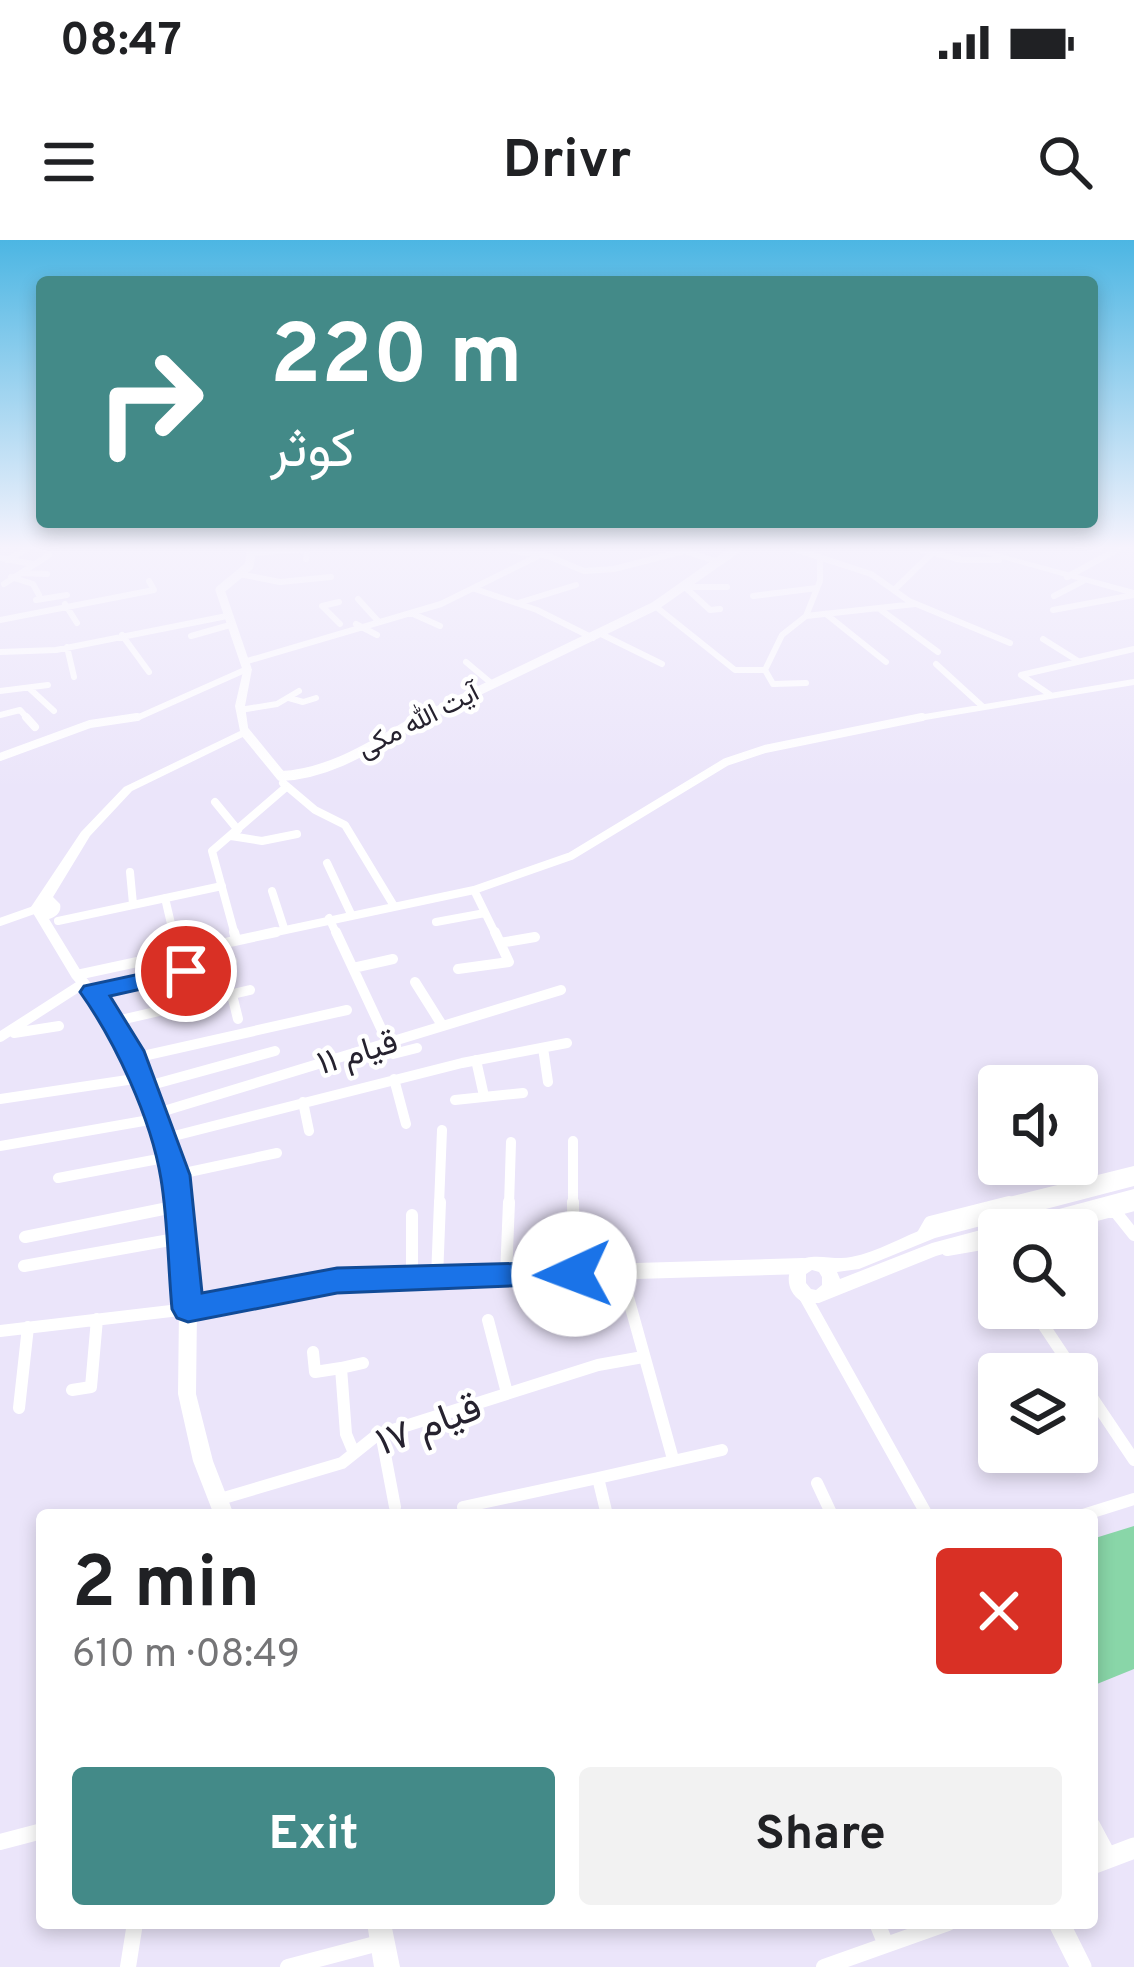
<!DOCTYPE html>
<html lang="en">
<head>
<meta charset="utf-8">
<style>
  :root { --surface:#fff; --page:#f2f2f2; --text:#202124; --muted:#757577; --accent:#438a88 }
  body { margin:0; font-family:Overpass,Vazirmatn,sans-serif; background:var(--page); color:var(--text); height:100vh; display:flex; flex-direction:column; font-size:45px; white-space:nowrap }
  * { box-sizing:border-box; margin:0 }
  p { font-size:39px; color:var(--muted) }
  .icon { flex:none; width:66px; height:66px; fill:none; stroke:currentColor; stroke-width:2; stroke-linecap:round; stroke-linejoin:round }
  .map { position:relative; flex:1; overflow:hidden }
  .sheet { position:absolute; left:36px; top:1269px; width:1062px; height:420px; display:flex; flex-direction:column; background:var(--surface); border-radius:12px; box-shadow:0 6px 18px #0003 }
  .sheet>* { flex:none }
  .top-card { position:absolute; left:36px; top:36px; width:1062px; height:252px; border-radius:12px; box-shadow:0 6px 18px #0003; background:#438a88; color:#fff; overflow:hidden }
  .buttons { position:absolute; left:978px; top:825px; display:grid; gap:24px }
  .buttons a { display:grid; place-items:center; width:120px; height:120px; border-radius:12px; background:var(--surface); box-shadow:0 6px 18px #0003; font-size:60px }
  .pin { position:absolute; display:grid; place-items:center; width:102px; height:102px; color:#fff; margin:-51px; border:6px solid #fff; border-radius:50%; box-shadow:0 3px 12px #0007 }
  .me { position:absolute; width:132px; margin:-66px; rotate:268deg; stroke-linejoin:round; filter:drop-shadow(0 0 9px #0008) }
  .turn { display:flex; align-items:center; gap:42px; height:252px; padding:0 36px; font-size:54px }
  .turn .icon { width:156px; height:156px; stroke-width:2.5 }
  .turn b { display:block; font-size:84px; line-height:102px }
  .round { display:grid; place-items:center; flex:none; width:126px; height:126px; border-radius:12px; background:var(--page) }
  .summary { display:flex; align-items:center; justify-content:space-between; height:204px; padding:0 36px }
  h1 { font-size:72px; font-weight:700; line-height:90px }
  .cta { display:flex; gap:24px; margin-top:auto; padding:24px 36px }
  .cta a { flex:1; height:138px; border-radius:12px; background:var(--accent); color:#fff; font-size:48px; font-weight:700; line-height:138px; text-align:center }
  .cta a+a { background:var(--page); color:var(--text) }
  .status { display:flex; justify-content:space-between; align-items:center; height:84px; padding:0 60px; background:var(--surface); direction:ltr }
  .status svg { height:33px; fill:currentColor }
  header { display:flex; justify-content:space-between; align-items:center; height:156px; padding:0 36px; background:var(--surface); font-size:54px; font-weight:700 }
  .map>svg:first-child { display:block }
  .green { fill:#89d6a8 }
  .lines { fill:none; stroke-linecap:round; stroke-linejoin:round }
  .minor-far4 { stroke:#fff; stroke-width:6 }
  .minor-far3 { stroke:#fff; stroke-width:8 }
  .minor-far2 { stroke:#fff; stroke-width:10 }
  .minor-far1 { stroke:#fff; stroke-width:12 }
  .minor { stroke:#fff; stroke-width:16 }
  .tertiary-far3 { stroke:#fff; stroke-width:9 }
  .tertiary-far2 { stroke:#fff; stroke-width:10 }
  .tertiary-far1 { stroke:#fff; stroke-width:16 }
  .tertiary { stroke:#fff; stroke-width:21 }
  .secondary { fill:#fff; fill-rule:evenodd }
  .route { fill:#1a73e8; stroke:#114b97; stroke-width:3 }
  .labels { text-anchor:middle; stroke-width:9; stroke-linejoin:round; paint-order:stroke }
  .far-street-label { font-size:27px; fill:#26222f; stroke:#fff }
  .street-label { font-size:33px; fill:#26222f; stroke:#fff }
  .near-street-label { font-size:39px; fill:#26222f; stroke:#fff }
</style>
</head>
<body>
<div class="status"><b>08:47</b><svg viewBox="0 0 49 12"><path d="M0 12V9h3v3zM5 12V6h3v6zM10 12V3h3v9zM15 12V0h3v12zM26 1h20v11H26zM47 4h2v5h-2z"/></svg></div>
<header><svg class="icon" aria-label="menu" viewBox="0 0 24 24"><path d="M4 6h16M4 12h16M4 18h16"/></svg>Drivr<svg class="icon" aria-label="search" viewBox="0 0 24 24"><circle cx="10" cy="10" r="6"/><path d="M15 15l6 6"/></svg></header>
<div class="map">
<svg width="1134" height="1727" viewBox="0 0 1134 1727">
  <rect width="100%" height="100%" fill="#ebe5fa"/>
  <path class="green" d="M1134,1286V1429L1092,1446V1299Z"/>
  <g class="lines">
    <path class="minor-far4" d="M499,307L520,312
      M529,307L520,312L548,316L584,331L614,329L684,311L719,322
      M788,307L871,334L909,361L1010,403
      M912,307L962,320H999
      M252,313L307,309L306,319
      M0,318L33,324
      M7,320L30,307
      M21,333L47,334
      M239,334L280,342L331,337
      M11,337L33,344L39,355
      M1067,337L1122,307
      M4,344L49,315
      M685,347L710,370L720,369
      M685,347H727
      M475,349L537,370L593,398
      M895,349L932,313
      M753,356L817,348
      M1054,356L1083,341
      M358,359L378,381
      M36,360L67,355
      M339,362L322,366L340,384
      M518,363L576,345
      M65,364L77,383
      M655,366L735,430H765L782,395L806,376L820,341V318
      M881,370L938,412
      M1053,370L1134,355
      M411,373L440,386
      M826,374L886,422
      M806,376L915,364
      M0,380L154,350L149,341
      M356,384L377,395
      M601,394L662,424
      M122,395L149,432
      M191,396L230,385
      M1043,399L1078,421
      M67,407L74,437
      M0,412L56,410L227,376
      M244,422L441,364L538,316
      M466,422L491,443
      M936,424L982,466
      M765,430L773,444L806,443
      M29,448L54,471
      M0,451L48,445
      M1049,454L1021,435L1134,409
      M289,458L303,462L316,458
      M240,470L277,464L299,451
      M0,475L20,470L29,480
      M116,480L139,477L247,429
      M907,480L1134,442"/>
    <path class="minor-far3" d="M26,477L35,487
      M0,517L90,484L137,477
      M283,543L315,570L345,585L394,666
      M215,562L238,590
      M231,596L262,601L297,594
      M327,623L351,674
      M130,632L133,664
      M474,650L496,695
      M272,651L284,688
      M165,658L172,688
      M329,678L337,695
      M58,681L222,646
      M0,682L34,670
      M436,682L485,673
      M235,695L212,611L285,548
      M262,695L474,650L571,616L726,522L765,509L922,477"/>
    <path class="minor-far2" d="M234,692L236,699
      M336,692L393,814L417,808
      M500,703L535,697
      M353,728L393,719
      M458,729L509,722L495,692
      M77,735L276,692
      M415,742L442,785
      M93,752L232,721
      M232,755L238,779
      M116,781L250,750
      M14,793L59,786
      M0,797L84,743
      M543,808L548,842
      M134,818L347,770
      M476,820L484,856
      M394,839L406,884
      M144,847L275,811
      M0,859L141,838
      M455,860L523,853
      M303,862L309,891
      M154,874L561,750
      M162,899L462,823L567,803
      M573,901V965
      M0,906L155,879
      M175,935L277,913
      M58,938L169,917
      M439,965L442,890
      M509,965L511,902
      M997,965L1134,931"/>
    <path class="minor-far1" d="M573,962L574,1034
      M1114,970L1134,995
      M412,975V1038
      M1040,990L1134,965
      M922,996L930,982L1009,962
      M25,997L178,966
      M985,1005L999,1024
      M947,1010L999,1001
      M24,1026L181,998
      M621,1032L673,1219
      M506,1036L509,962
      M437,1038L440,962
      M803,1053L927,1275
      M1032,1068L1076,1134
      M488,1080L507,1153
      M0,1091L188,1069
      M313,1112L315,1132L341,1128L346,1194L354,1213
      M341,1128L363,1123
      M1077,1135L1134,1220
      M72,1150L91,1147L97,1079
      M19,1168L28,1087
      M381,1193L395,1267
      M817,1243L832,1275
      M217,1260L342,1223L377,1195L598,1125L643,1117
      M465,1275L463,1267L598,1238
      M607,1275L598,1238L722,1210
      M1083,1275L1134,1259"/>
    <path class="minor" d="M1092,1585L1109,1617
      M0,1602L42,1591
      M877,1683L886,1705L948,1683
      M128,1727L135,1683
      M288,1727L379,1703
      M824,1727L886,1705"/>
    <path class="tertiary-far3" d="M247,429L220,350L249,326L252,307
      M418,480L655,366L739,307"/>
    <path class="tertiary-far2" d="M245,492L281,536C333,534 379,501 423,477"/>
    <path class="tertiary-far1" d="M188,1069L337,1040L803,1026"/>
    <path class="tertiary" d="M1092,1624L1134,1608
      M1059,1683L1081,1727"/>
    <path class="secondary" d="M959,307H974L1134,350V356Z
      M244,427L252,429L245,466L249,494L132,551L90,596L53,657L60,664C62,672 56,677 49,679L82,733L123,781L183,935L197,1069L196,1154L213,1221L234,1275H214L193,1221L178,1154L179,1069L167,935L110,782L72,738L33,673L31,667L81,592L124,547L240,491L235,466Z
      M1134,934V946L935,998L859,1029L837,1032L840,1039L932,1003L1134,949V961L1029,990H999V998L936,1016L819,1063C811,1063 808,1065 801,1061C787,1053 784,1032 797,1022C812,1011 834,1021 851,1017C878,1012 903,996 929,987C996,966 1066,952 1134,934ZM812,1030L819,1032L822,1037V1045L816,1050L811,1049L806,1043V1034Z
      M367,1683H391L400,1727H374Z"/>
  </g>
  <linearGradient id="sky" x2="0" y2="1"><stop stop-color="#4cb6e3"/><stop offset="0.56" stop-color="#f6f3fd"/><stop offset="1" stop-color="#f6f3fd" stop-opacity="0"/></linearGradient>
  <rect width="1134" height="549" fill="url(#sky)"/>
  <path class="route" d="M186,724L198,731L195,737L110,756L144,811L190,935L202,1053L337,1028L574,1022L585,1025L589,1034L585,1043L337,1053L188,1082L177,1078L172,1069C168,1026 168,981 161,939C151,878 115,801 80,752L84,746Z"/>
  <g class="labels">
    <g class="far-street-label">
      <text transform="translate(418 480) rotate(-27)" y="9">آیت الله مکی</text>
    </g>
    <g class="street-label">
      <text transform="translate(357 811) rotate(-17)" y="12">قیام ۱۱</text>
    </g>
    <g class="near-street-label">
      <text transform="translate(428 1183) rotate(-21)" y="14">قیام ۱۷</text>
    </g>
  </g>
</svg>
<div class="buttons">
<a><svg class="icon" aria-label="sound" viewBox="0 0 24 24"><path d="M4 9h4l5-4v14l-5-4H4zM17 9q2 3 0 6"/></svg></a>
<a><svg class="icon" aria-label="search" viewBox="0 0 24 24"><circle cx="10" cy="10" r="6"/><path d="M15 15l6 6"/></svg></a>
<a><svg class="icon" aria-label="layers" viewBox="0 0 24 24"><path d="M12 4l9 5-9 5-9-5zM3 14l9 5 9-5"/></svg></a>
</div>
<div class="pin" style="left:186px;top:731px;background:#d93025"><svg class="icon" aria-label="arrive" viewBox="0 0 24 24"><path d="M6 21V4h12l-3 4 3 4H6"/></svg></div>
<svg class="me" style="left:574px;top:1034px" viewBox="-20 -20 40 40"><circle r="19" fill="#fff"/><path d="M0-13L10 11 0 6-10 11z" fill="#1a73e8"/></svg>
<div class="top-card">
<div class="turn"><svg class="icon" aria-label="right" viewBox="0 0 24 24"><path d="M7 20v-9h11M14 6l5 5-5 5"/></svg><div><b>220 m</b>کوثر</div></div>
</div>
<section class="sheet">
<div class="summary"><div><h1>2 min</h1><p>610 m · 08:49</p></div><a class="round" style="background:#d93025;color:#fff"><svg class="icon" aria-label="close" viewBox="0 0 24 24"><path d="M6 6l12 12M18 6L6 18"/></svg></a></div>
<div class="cta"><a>Exit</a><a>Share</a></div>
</section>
</div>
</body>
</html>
